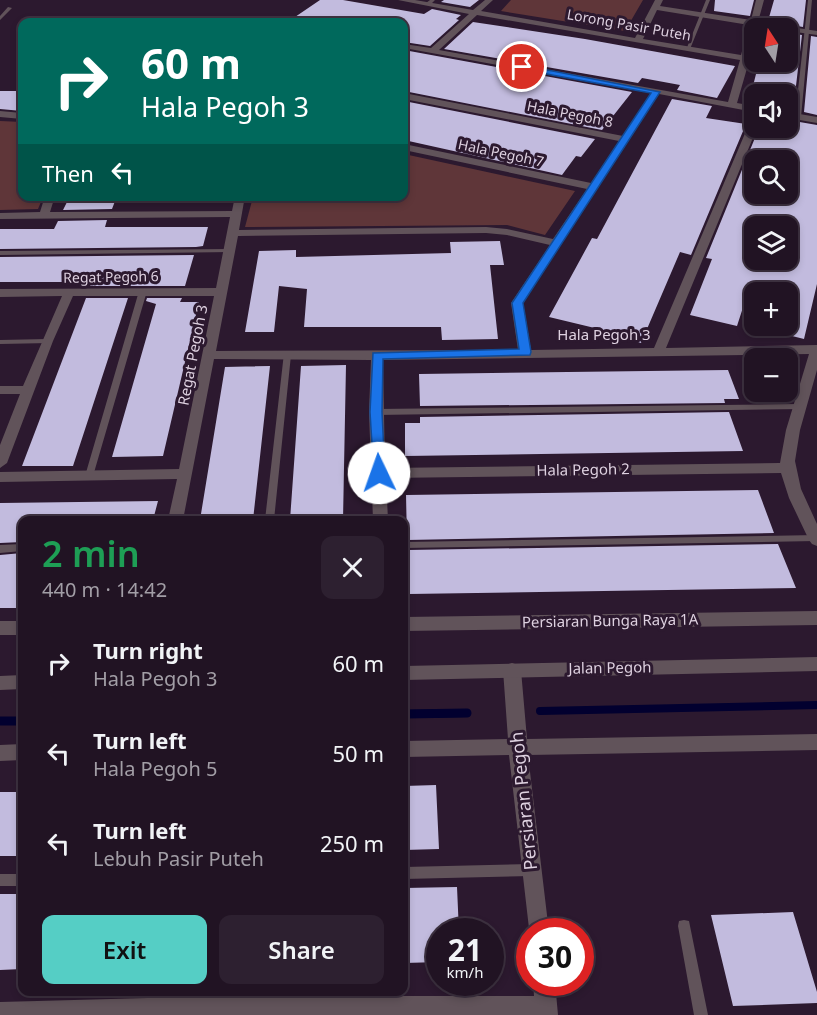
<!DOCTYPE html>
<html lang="en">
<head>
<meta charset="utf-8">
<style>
  :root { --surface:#211323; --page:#2d2030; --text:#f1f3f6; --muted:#a29ea6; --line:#3e3241; --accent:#55cec5 }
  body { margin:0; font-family:"Noto Sans",sans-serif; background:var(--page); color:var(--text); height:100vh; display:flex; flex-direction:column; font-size:22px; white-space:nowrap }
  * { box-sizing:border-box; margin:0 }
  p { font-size:20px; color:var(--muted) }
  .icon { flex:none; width:33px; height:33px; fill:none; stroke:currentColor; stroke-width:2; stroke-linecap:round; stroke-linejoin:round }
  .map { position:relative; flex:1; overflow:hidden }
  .side { position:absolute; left:18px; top:516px; width:390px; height:480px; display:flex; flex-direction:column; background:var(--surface); border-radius:12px; box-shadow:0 3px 9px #0003,0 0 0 2px var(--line) }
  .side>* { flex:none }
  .top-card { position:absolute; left:18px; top:18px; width:390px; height:183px; border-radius:12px; box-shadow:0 3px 9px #0003,0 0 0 2px var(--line); background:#00695c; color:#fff; overflow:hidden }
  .needle { width:39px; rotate:348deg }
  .tools { position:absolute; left:744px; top:18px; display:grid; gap:12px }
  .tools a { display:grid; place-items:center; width:54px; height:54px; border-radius:12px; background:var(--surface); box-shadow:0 3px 9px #0003,0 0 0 2px var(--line); font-size:30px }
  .speed { position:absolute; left:426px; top:918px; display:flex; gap:12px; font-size:30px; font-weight:700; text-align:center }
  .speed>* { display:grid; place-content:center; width:78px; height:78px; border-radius:50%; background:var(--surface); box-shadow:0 3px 9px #0003,0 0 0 2px var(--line); line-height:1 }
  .speed small { font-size:15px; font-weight:400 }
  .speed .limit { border:9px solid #d22; background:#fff; color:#111 }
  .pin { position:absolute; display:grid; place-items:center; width:51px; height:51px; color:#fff; margin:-26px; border:3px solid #fff; border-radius:50%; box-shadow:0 2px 6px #0007 }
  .me { position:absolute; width:66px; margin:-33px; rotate:357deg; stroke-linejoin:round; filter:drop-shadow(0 0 4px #0008) }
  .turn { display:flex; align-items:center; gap:21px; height:126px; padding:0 24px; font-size:27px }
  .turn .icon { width:78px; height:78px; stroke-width:2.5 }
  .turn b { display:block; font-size:42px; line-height:51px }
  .then { display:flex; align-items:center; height:57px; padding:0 24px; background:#0003; gap:12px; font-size:22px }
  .round { display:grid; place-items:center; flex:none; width:63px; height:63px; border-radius:12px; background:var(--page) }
  .headline { display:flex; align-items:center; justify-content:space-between; height:102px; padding:0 24px }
  h1 { font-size:36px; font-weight:600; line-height:45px; color:#1e9e55 }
  .primary-button { display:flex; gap:12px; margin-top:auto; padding:12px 24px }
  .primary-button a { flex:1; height:69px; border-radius:12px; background:var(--accent); color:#111; font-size:24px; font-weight:600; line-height:69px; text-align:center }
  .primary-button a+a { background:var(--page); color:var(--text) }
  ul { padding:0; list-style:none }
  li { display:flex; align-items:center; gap:18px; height:90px; padding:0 24px }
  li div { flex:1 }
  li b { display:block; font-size:22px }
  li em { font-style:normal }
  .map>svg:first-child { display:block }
  .green { fill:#5f3639 }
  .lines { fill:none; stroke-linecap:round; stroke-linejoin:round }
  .stream-far1 { stroke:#02002f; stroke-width:8 }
  .stream { stroke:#02002f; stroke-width:9 }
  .building { fill:#c2bbde; fill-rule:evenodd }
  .service { fill:#61535a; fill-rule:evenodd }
  .minor { fill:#61535a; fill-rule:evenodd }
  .tertiary { fill:#61535a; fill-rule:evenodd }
  .route { fill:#1a73e8; stroke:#114b97; stroke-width:1.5 }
  .labels { text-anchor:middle; stroke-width:6; stroke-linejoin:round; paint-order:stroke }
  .far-street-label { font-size:14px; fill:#ded1e0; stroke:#2c192f }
  .street-label { font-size:15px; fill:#ded1e0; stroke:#2c192f }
  .near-street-label { font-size:18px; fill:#ded1e0; stroke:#2c192f }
</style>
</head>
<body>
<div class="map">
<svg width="817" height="1015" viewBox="0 0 817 1015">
  <rect width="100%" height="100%" fill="#2c192f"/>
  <path class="green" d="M511,0H643L625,31L501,11Z
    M0,121L22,122V196L43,197L38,209L0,210Z
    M404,154L575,191L545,235L507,225L245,227L253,197L404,196Z"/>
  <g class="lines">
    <path class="stream-far1" d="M540,711L817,705
      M404,714L467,713"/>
    <path class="stream" d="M404,714L467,713
      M0,721H22"/>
  </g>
  <path class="building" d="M320,0H343L424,14L432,9L461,15L456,19L459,20L430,46L404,42V22H323L295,17Z
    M444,0H479L470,7L441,2Z
    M715,0H754L750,16L714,11Z
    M774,0H806L803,27L768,21Z
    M473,22L585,39L735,66L717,98L677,90L680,85L642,78L638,83L444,49Z
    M788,33L802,35L793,111L788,110V94H751L759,62H788Z
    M811,36L817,37V115L804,112Z
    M404,50L632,92L602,130L404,91Z
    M0,91H22V111L0,109Z
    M672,99L712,106L706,118L746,124L691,255L680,252L641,343L602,333L603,330L549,317L592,238L597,239Z
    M404,101L595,139L581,157L576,156L562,175L404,140Z
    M788,120L817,125V284L804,339L788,335V292H748L737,326L690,315L712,259L706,258L759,128H788ZM754,160H788V194H754ZM754,226H788V260H754Z
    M70,196H117L112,209L63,210Z
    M107,220L105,227H208L203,246L196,247L0,249V229H54L58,221Z
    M500,241L504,265H490L498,339L442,340L441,327H304L307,289L279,286L274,332H245L259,251L296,250V257L451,253L450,242Z
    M194,255L185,286H90L92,282H0V257Z
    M86,298H128L73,466H22Z
    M147,298H182L180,302H199L163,456L112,457L156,304L146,301Z
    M346,365L343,520H290L301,366Z
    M270,366L253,520H200L225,367Z
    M728,370L739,399H724L725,403L420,406L419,374Z
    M729,412L743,451L405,456V423H420V417Z
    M758,490L774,533L407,540L406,495Z
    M158,501L153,520H22V542L0,543V503Z
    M778,544L796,588L409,594L408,550Z
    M22,553V608H0V555Z
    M436,785L439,849L404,850V786Z
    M0,792H22V856H0Z
    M457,887L459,932H440V962L404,963V888Z
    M0,894H22V969L0,970Z
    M793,912L817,992V1003L733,1006L711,915Z"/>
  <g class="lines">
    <path class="service" d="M430,0H435L430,5H426V3Z
      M706,0H710L690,49L686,50Z
      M808,0H812L801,117L798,119L795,117Z
      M8,7L12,8L0,20V16Z
      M230,249L232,250V252L0,255V251Z
      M143,289L147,291L93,476L89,479L86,478L85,476L139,291Z
      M47,339H50V343L0,344V340Z
      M284,353H287L291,355L274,520H265Z
      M800,404L804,407L803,409L376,415L372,412L376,409Z
      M817,535L816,541L404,548V542Z
      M22,544V551L0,553V545Z
      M531,864L535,866L537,870L535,874L531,876L404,879V867Z
      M0,874H22V886H0Z
      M684,920L689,921L690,926L708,1015H694L678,926L679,921Z"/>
    <path class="minor" d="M398,0H415L473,10L485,0H493L481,11L635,38L655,0H663L660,6L751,20L756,0H764L758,22L817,31V35L788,31V28L757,26L754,28L750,58L737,103L754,106V112L659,94L523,303L531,350L654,348L749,124L754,121V128H757L666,348L817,345V370L800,430L795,461L801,489L817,524V546L812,544L809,540L789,498L781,473L386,478L388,520H373L369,412L371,360L214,359L183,520H168L177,479L0,482V472L179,469L214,296H73L53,341L7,463L0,468V445L20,394H0V386H23L62,296L0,297V289L216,288L230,217L0,219V213L40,212L45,196H55L50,212L232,211L235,196H245L239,230L486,227L507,229L553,239L587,189L404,150V144L591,183L619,141L404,99V93L623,136L651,93L404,48V44L431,48L469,14ZM657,10L749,25L741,55L643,39ZM477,15L740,60L728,102L439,50ZM486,233L507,235L550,245L511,303L518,350L216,351L238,236ZM809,354L786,430L780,463L385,468L383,360Z
      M0,111L22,113V119L0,117Z
      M788,112L817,117V123L788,118Z
      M817,611V625L404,631V617Z
      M0,621H22V635H0Z
      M512,663L518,665L521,670L527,739L817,734V750L528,755L549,932H530V937L509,755L404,757V741L508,739L503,670L506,665Z
      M22,744V760L0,761V745Z
      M533,982H555L558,1015H0V1002L221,996H534Z"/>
    <path class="tertiary" d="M817,657V671L404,680V666Z
      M22,675V689L0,690V676Z"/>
  </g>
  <path class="route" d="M522,65L660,92L523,303L531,352L530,355L383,359L382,412L385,473L379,477L374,476L370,412L373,353L519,349L512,303L651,93L519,69L518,67Z"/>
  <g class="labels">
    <g class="far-street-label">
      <text transform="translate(629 25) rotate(10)" y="5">Lorong Pasir Puteh</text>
      <text transform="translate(570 114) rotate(11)" y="5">Hala Pegoh 8</text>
      <text transform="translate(501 153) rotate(12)" y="5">Hala Pegoh 7</text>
      <text transform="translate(111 277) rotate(-1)" y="5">Regat Pegoh 6</text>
    </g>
    <g class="street-label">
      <text x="604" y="340">Hala Pegoh 3</text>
      <text transform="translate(193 355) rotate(-79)" y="5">Regat Pegoh 3</text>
      <text transform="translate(583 470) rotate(-1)" y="5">Hala Pegoh 2</text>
      <text transform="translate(610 621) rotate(-1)" y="5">Persiaran Bunga Raya 1A</text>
      <text transform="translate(610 668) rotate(-1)" y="5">Jalan Pegoh</text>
    </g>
    <g class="near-street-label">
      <text transform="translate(524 801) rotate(-96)" y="6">Persiaran Pegoh</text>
    </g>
  </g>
</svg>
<div class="tools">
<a><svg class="needle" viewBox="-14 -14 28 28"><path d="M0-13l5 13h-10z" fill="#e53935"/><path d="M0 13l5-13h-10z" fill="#a29ea6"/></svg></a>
<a><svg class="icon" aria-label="sound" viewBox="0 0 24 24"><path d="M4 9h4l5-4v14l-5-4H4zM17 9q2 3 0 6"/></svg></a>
<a><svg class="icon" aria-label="search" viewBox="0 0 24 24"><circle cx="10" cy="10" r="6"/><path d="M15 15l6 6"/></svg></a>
<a><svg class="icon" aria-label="layers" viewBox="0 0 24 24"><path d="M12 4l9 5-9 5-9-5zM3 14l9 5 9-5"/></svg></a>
<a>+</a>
<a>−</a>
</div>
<div class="speed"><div>21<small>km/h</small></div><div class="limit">30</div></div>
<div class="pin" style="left:522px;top:67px;background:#d93025"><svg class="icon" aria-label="arrive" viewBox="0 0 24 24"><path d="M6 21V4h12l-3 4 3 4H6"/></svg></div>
<svg class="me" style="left:379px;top:473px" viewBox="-20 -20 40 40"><circle r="19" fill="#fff"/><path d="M0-13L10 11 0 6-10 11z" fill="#1a73e8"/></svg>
<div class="top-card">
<div class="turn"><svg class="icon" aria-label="right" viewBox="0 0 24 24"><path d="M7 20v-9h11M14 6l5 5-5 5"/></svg><div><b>60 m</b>Hala Pegoh 3</div></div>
<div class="then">Then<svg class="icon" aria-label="left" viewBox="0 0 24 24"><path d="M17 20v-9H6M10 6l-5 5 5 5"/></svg></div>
</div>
<section class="side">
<div class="headline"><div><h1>2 min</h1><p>440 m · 14:42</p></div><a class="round"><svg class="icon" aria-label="close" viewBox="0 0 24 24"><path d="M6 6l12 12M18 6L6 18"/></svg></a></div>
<ul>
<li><svg class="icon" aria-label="right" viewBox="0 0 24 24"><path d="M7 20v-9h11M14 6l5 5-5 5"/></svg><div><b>Turn right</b><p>Hala Pegoh 3</p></div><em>60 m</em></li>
<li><svg class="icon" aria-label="left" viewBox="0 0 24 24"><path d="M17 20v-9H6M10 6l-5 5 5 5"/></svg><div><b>Turn left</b><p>Hala Pegoh 5</p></div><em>50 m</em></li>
<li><svg class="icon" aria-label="left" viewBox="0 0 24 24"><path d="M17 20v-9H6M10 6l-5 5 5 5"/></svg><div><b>Turn left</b><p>Lebuh Pasir Puteh</p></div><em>250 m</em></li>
</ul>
<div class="primary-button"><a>Exit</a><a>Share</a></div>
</section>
</div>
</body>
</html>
